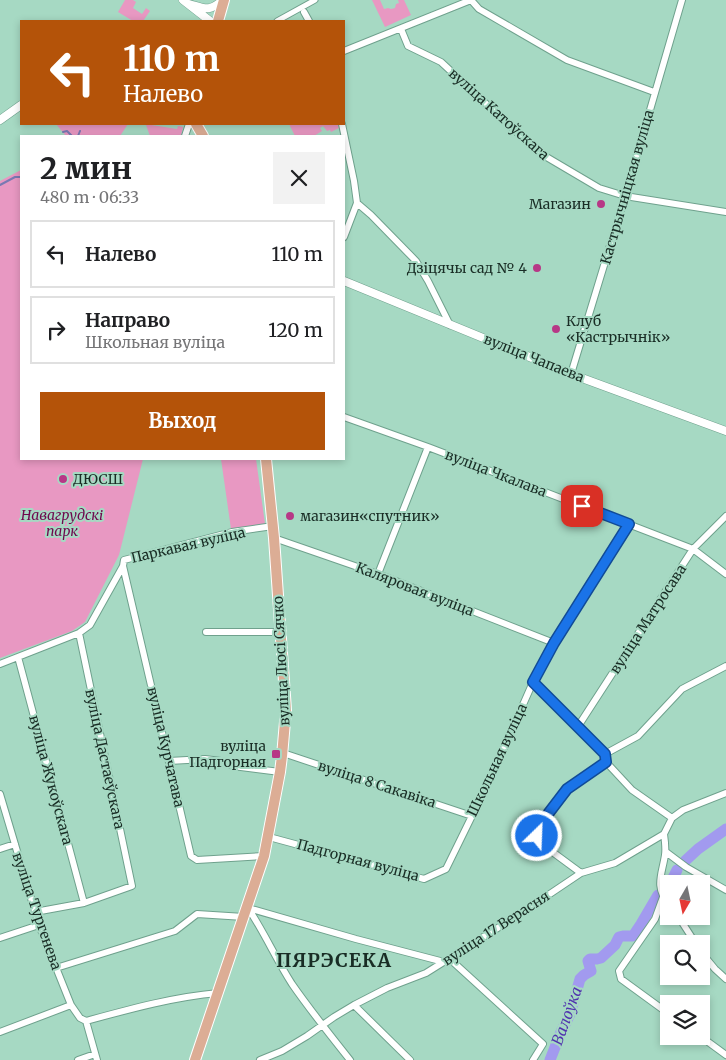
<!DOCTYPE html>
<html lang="ru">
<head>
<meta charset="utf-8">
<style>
  :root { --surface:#fff; --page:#f2f2f2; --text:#202124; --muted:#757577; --line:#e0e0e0; --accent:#b45309 }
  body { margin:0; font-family:Merriweather,serif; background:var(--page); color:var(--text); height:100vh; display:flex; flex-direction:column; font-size:19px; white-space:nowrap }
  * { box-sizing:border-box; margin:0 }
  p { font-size:16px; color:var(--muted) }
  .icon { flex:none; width:28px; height:28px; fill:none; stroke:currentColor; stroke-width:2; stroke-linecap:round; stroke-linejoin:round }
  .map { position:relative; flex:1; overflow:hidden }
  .panel { position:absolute; left:20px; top:135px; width:325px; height:325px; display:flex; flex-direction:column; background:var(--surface); border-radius:0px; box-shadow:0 2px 8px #0003 }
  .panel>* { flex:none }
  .top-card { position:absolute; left:20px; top:20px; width:325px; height:105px; border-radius:0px; box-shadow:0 2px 8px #0003; background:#b45309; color:#fff; overflow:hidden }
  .needle { width:32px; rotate:189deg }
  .fabs { position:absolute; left:660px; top:875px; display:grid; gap:10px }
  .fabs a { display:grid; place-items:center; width:50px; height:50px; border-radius:0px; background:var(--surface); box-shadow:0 2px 8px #0003; font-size:25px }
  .pin { position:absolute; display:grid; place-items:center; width:42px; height:42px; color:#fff; margin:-21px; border-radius:10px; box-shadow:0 2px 8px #0006 }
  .me { position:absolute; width:55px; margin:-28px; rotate:24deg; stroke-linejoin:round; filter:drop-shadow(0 0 4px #0008) }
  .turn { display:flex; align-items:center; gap:18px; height:105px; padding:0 20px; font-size:22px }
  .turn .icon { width:65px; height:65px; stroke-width:2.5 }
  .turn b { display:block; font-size:35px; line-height:42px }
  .round { display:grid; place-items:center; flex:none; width:52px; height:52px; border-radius:0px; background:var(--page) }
  .headline { display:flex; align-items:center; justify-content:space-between; height:85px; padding:0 20px }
  h1 { font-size:30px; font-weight:700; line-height:38px }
  .primary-button { display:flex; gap:10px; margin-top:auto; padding:10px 20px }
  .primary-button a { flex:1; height:58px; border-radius:0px; background:var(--accent); color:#fff; font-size:20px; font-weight:700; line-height:58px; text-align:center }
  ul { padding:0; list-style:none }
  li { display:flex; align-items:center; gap:15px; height:68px; margin:0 10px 8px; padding:0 10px; border:2px solid var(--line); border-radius:0px }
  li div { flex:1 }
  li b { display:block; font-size:19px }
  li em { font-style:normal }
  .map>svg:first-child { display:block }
  .green { fill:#e898c2 }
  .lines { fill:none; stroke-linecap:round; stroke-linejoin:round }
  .stream { stroke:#7979b2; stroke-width:2 }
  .river { stroke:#a29aef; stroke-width:11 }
  .pedestrian-casing { stroke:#6fa18d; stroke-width:7 }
  .minor-casing { stroke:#6fa18d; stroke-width:8 }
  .tertiary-casing { stroke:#6fa18d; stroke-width:9 }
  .primary-casing { stroke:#fff; stroke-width:12 }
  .pedestrian { stroke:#fff; stroke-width:5 }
  .minor { stroke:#fff; stroke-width:6 }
  .tertiary { stroke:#fff; stroke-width:8 }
  .primary { stroke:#dcad95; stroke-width:10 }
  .route-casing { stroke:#114b97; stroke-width:12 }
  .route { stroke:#1a73e8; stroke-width:9 }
  .poi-dot { fill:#b73886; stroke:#a6d9c3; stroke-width:2 }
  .labels { text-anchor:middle; stroke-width:4; stroke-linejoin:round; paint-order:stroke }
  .street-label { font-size:14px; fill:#192d25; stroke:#a6d9c3 }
  .poi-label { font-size:14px; fill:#192d25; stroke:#a6d9c3; text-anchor:end }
  .park-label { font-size:14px; font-style:italic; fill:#6f074d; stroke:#a6d9c3 }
  .water-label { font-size:15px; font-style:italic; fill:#5134af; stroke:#a6d9c3 }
  .district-label { font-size:19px; font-weight:bold; letter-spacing:1px; fill:#192d25; stroke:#a6d9c3 }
</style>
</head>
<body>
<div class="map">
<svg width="726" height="1060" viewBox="0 0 726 1060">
  <rect width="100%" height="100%" fill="#a6d9c3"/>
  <path class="green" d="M125,0H133L136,2L133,8L142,14L146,8L150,11L143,21H133L118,12Z
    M372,0H380L384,9L388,8L391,9L395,8L396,4L399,3L398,0H404L411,15L385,27Z
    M56,124H128L120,136H66Z
    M145,124L177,129L178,126L183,127L181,136H150L146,125Z
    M289,124H338L339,128L331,132L330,130L327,131L323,126L320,128L322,131L314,136H295Z
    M21,170V459H143L119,555L85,622L72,631L0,658V181Z
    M221,459H256L265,524L231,529Z"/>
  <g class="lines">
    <path class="stream" d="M63,132L67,131L72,136
      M78,136L80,131
      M0,185L15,177H21"/>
    <path class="river" d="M685,861L698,849L726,829
      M663,889L667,883L672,880L677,870
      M550,1060L561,1032L570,1014L580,979L584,975L591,971L588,961L590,959H597L601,958L615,945L619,937L623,936H633L641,924L658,895"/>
    <g class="pedestrian-casing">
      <path id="pedestrian" d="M277,21L315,0"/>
    </g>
    <g class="minor-casing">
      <path id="minor" d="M471,0L479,9L567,60L654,92
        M304,12L309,21
        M401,29L408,46L441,62L538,152L599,188L625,196L726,212
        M344,51L471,0
        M342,124L354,181L357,203L344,237
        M185,136L189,124
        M357,203L371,215L416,261L428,281L450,325
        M571,374L625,196L682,0
        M344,417L428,447L693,549L726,574
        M274,538L378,574L554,643
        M123,566L191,856L197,860L264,856
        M378,574L428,447
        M206,632H280
        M18,657L84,903
        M0,664L79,633L90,625L123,566L124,560L232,532L273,526
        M533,682L605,754L606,762L632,790L672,818
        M577,728L693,549L726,516
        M283,753L472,816
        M605,754L638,736L682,689L726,666
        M169,761L205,759L221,761L233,766L280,772
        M0,794L39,925L71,1005L80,1018L86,1021
        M664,834C665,841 666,848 665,855C662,875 654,886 669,905
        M269,837L424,879L446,869L493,773L533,682L554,643L629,524
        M0,849L15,844
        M666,852L686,867L726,890
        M581,873L543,845L537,836L538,827L567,789L606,762
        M663,897L655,919L619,971L621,979L669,1014
        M248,908L356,939L444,962L452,961L543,1044L533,1060
        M248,908C264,932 276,959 292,984C310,1010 330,1035 350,1060
        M35,912L84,903L132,886L79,633
        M678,916L696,944
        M0,938L39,925
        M701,952L715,969L726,979
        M56,968L175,931L197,914L244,917
        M354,1005L410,1060
        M86,1021C130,1009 173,997 218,993
        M86,1021L97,1060
        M0,1032L71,1005
        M700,1036L726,1055
        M78,1060L95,1054
        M260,1060L282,1051L307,1036L334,1017L354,1005L387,988L426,973L520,914L581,873L615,863L664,834L672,818L683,810L726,793"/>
    </g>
    <g class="tertiary-casing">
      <path id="tertiary" d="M183,0L210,21
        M189,4C206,9 209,12 223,0
        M0,120L21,105
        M344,281L571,374L726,431"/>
    </g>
    <g class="primary-casing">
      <path id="primary" d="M218,21L224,0
        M196,124L203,136
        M195,1060L264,856L280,772L282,756L286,710L274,538L266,459"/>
    </g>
    <use href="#pedestrian" class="pedestrian"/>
    <use href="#minor" class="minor"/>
    <use href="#tertiary" class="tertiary"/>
    <use href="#primary" class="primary"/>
  </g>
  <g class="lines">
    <g class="route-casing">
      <path id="route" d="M537,836L538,827L567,789L606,762L605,754L533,682L554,643L629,524L582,506"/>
    </g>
    <use href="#route" class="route"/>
  </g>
  <g class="poi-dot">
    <circle cx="601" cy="204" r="5"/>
    <circle cx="537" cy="268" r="5"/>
    <circle cx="556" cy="329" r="5"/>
    <circle cx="63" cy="479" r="5"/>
    <circle cx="290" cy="516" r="5"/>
    <rect x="271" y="749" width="10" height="10" rx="2.5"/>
  </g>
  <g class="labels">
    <g class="street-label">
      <text transform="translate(499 114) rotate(42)" y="5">вуліца Катоўскага</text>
      <text transform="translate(627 187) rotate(-74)" y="5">Кастрычніцкая вуліца</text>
      <text transform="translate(534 358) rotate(22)" y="5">вуліца Чапаева</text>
      <text transform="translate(496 473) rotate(21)" y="5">вуліца Чкалава</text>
      <text transform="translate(188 545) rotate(-13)" y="5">Паркавая вуліца</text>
      <text transform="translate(415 589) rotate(21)" y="5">Каляровая вуліца</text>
      <text transform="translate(648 619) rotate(-57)" y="5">вуліца Матросава</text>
      <text transform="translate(281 661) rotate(-93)" y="5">вуліца Люсі Сячко</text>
      <text transform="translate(166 747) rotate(77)" y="5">вуліца Курчатава</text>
      <text transform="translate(105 759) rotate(78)" y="5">вуліца Дастаеўскага</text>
      <text transform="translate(497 760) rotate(-65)" y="5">Школьная вуліца</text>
      <text transform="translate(51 780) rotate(75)" y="5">вуліца Жукоўскага</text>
      <text transform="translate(377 784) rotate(18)" y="5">вуліца 8 Сакавіка</text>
      <text transform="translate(358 860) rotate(15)" y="5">Падгорная вуліца</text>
      <text transform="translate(37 911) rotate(71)" y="5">вуліца Тургенева</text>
      <text transform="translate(496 928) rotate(-33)" y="5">вуліца 17 Верасня</text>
    </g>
    <g class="poi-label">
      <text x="591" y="209">Магазин</text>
      <text x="527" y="273">Дзіцячы сад № 4</text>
      <text x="566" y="326" text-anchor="start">Клуб<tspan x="566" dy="16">«Кастрычнік»</tspan></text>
      <text x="73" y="484" text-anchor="start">ДЮСШ</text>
      <text x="300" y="521" text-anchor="start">магазин«спутник»</text>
      <text x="266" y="751">вуліца<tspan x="266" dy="16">Падгорная</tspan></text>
    </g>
    <g class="park-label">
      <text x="62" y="520">Навагрудскі<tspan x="62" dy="16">парк</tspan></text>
    </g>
    <g class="water-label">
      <text transform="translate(567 1016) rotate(-70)" y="5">Валоўка</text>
    </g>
    <g class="district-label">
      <text x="334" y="967">ПЯРЭСЕКА</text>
    </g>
  </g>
</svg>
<div class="fabs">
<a><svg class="needle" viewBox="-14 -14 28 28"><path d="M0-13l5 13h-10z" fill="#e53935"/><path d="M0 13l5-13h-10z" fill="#757577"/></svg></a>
<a><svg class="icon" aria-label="search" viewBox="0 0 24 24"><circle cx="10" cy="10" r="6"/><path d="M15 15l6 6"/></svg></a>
<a><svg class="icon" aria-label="layers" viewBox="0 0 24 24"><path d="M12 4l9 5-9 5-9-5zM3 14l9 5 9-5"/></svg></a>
</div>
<div class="pin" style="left:582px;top:506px;background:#d93025"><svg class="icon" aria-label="arrive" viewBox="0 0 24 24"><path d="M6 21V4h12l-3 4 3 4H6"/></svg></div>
<svg class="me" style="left:537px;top:836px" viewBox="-20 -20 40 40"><circle r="17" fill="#1a73e8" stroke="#fff" stroke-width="3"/><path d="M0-11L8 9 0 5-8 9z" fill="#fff"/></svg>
<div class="top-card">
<div class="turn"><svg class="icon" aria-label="left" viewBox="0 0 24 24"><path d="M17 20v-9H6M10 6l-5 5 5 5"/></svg><div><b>110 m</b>Налево</div></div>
</div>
<section class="panel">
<div class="headline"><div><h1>2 мин</h1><p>480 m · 06:33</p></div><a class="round"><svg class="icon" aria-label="close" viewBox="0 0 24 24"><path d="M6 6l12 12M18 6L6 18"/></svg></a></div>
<ul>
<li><svg class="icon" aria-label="left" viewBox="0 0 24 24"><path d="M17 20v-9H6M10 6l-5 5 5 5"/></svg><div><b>Налево</b></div><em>110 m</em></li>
<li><svg class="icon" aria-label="right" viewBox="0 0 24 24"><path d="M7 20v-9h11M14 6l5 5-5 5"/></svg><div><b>Направо</b><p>Школьная вуліца</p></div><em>120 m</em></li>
</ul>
<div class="primary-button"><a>Выход</a></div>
</section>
</div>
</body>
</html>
